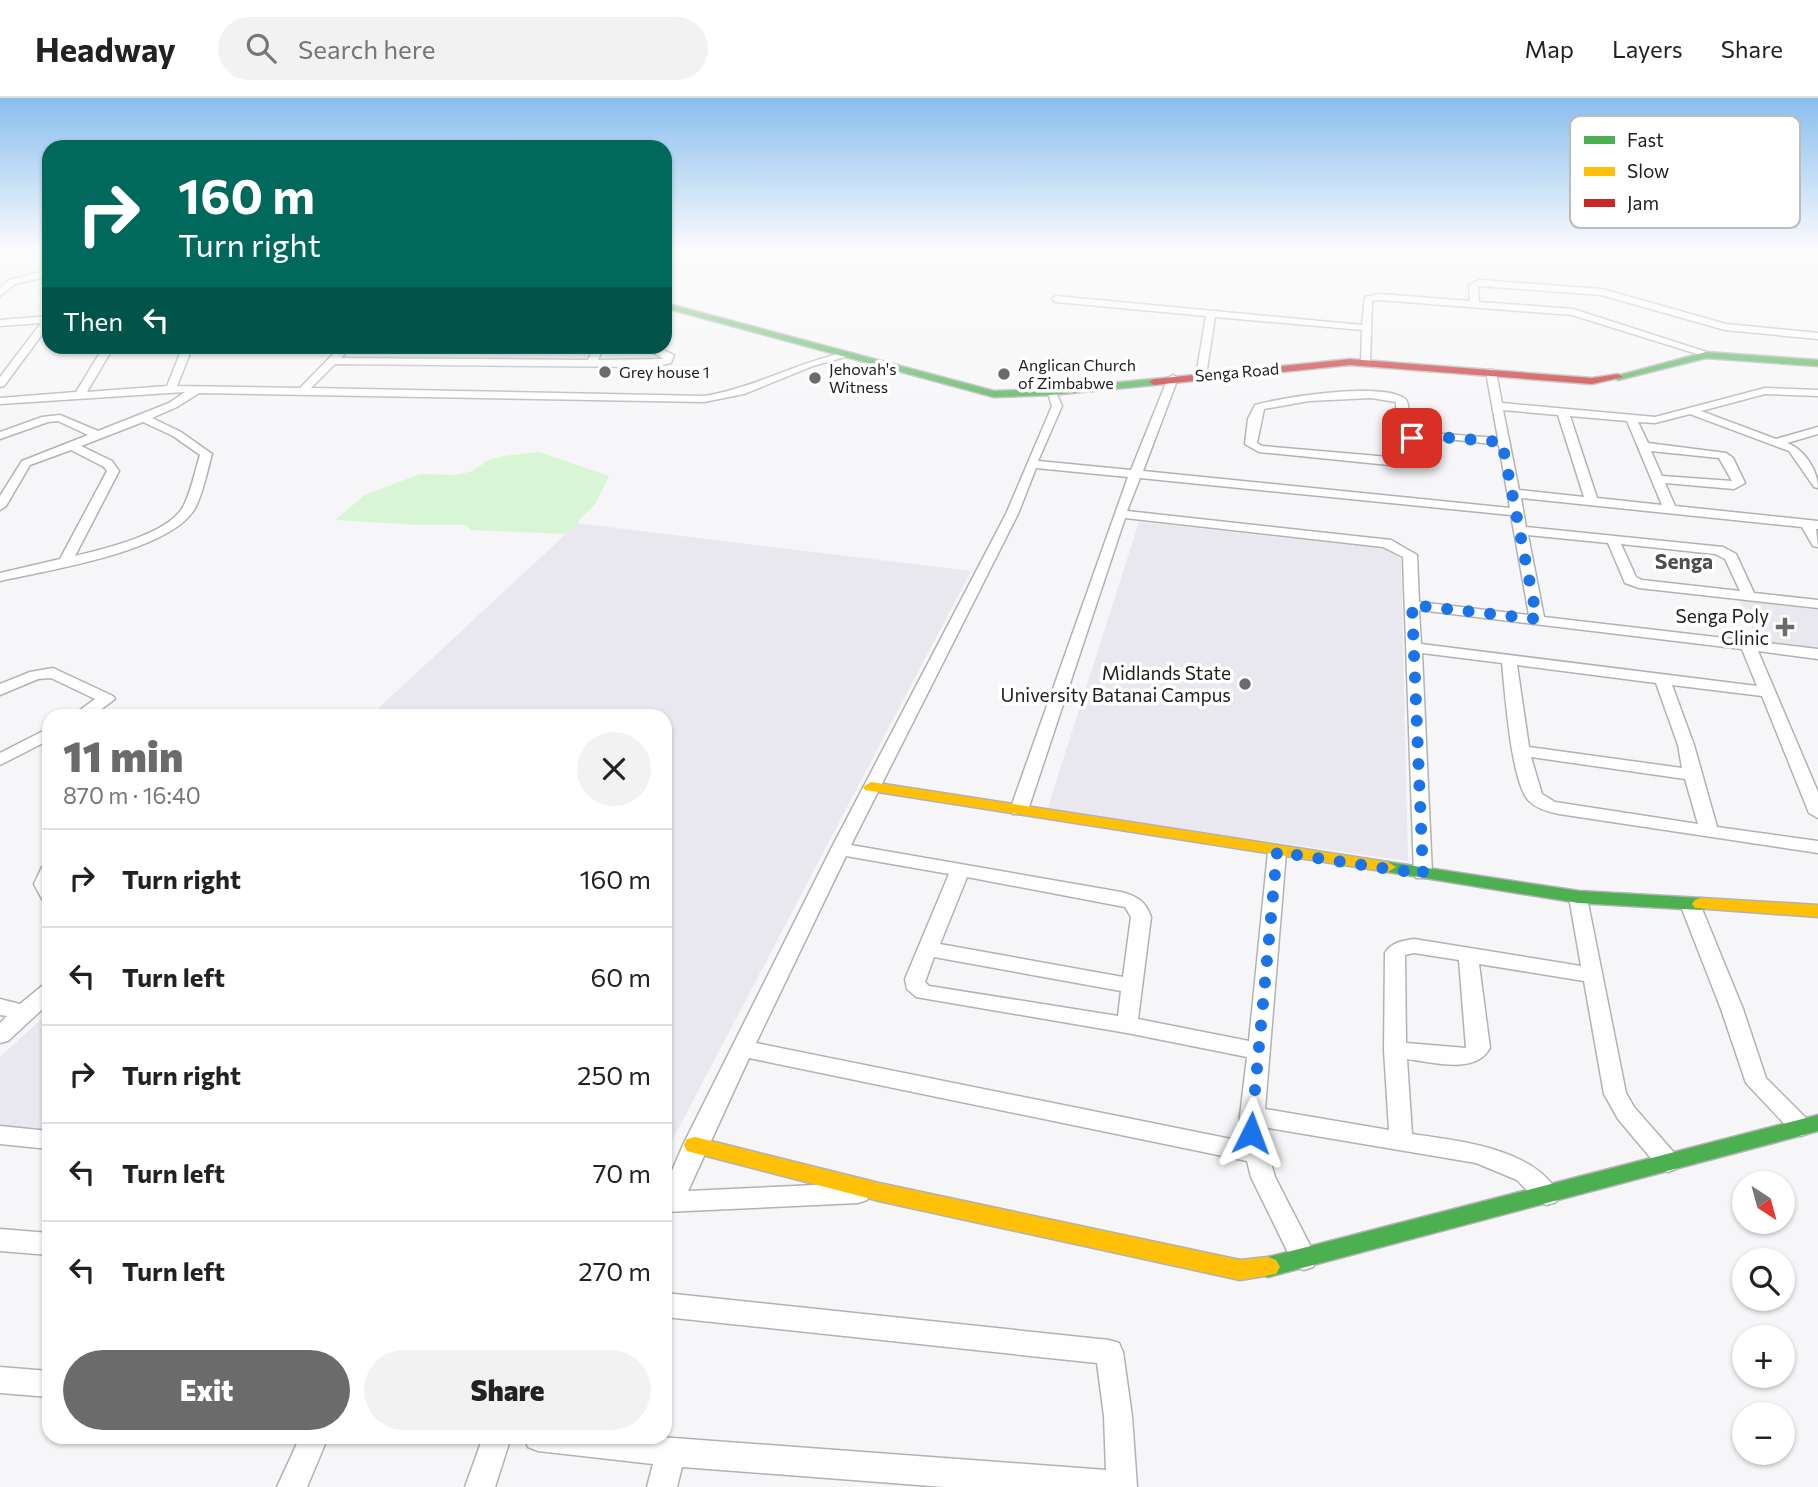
<!DOCTYPE html>
<html lang="en">
<head>
<meta charset="utf-8">
<style>
  :root { --surface:#fff; --page:#f2f2f2; --text:#222; --muted:#767676; --line:#e0e0e0; --accent:#6b6b6c }
  body { margin:0; font-family:Commissioner,sans-serif; background:var(--page); color:var(--text); height:100vh; display:flex; flex-direction:column; font-size:26px; white-space:nowrap }
  * { box-sizing:border-box; margin:0 }
  p { font-size:23px; color:var(--muted) }
  .icon { flex:none; width:38px; height:38px; fill:none; stroke:currentColor; stroke-width:2; stroke-linecap:round; stroke-linejoin:round }
  .map { position:relative; flex:1; overflow:hidden }
  .details { position:absolute; left:42px; top:611px; width:630px; height:735px; display:flex; flex-direction:column; background:var(--surface); border-radius:21px; box-shadow:0 2px 5px #0004 }
  .details>* { flex:none }
  .top-card { position:absolute; left:42px; top:42px; width:630px; height:214px; border-radius:21px; box-shadow:0 2px 5px #0004; background:#00695c; color:#fff; overflow:hidden }
  .needle { width:46px; rotate:144deg }
  .controls { position:absolute; left:1732px; top:1073px; display:grid; gap:14px }
  .controls a { display:grid; place-items:center; width:63px; height:63px; border-radius:50%; background:var(--surface); box-shadow:0 2px 5px #0004; font-size:35px }
  .pin { position:absolute; display:grid; place-items:center; width:60px; height:60px; color:#fff; margin:-30px; border-radius:14px; box-shadow:0 4px 10px #0006 }
  .me { position:absolute; width:77px; margin:-38px; rotate:3deg; stroke-linejoin:round; filter:drop-shadow(0 0 5px #0008) }
  .turn { display:flex; align-items:center; gap:24px; height:147px; padding:0 21px; font-size:32px }
  .turn .icon { width:91px; height:91px; stroke-width:2.5 }
  .turn b { display:block; font-size:49px; line-height:60px }
  .then { display:flex; align-items:center; height:66px; padding:0 21px; background:#0003; gap:14px; font-size:26px }
  .round { display:grid; place-items:center; flex:none; width:74px; height:74px; border-radius:37px; background:var(--page) }
  .headline { display:flex; align-items:center; justify-content:space-between; height:119px; padding:0 21px }
  h1 { font-size:42px; font-weight:800; line-height:52px; color:var(--accent) }
  .button { display:flex; gap:14px; margin-top:auto; padding:14px 21px }
  .button a { flex:1; height:80px; border-radius:42px; background:var(--accent); color:#fff; font-size:28px; font-weight:800; line-height:80px; text-align:center }
  .button a+a { background:var(--page); color:var(--text) }
  ul { padding:0; list-style:none }
  li { display:flex; align-items:center; gap:21px; height:98px; padding:0 21px; border-top:2px solid var(--line) }
  li div { flex:1 }
  li b { display:block; font-size:26px }
  li em { font-style:normal }
  header { display:flex; align-items:center; gap:42px; box-sizing:border-box; height:98px; padding:0 35px; background:var(--surface); border-bottom:2px solid var(--line) }
  header strong { font-size:33px }
  nav { display:flex; gap:38px; margin-inline-start:auto; font-size:24px }
  .search { width:490px; height:63px; background:var(--page); display:flex; align-items:center; gap:18px; box-sizing:border-box; padding:0 24px; border-radius:38px; color:var(--muted); font-size:26px }
  .map>svg:first-child { display:block }
  .built { fill:#e8e8ee }
  .green { fill:#d8f5d6 }
  .lines { fill:none; stroke-linecap:round; stroke-linejoin:round }
  .street-casing { stroke:#b2b2b3; stroke-width:3 }
  .fast-casing { stroke:#b2b2b3; stroke-width:3 }
  .slow-casing { stroke:#b2b2b3; stroke-width:3 }
  .jam-casing { stroke:#b2b2b3; stroke-width:3 }
  .street { fill:#fefefe; fill-rule:evenodd }
  .fast { fill:#4caf50; fill-rule:evenodd }
  .slow { fill:#ffc107; fill-rule:evenodd }
  .jam { fill:#c62828; fill-rule:evenodd }
  .route { stroke:#1a73e8; stroke-width:12; stroke-dasharray:0 21.6 }
  .poi-dot { fill:#6b6b6c; stroke:#fff; stroke-width:2.5 }
  .labels { text-anchor:middle; stroke-width:7; stroke-linejoin:round; paint-order:stroke }
  .far-poi-label { font-size:16px; fill:#202021; stroke:#fff; text-anchor:start }
  .far-street-label { font-size:16px; fill:#202021; stroke:#fff }
  .poi-label { font-size:19px; fill:#202021; stroke:#fff; text-anchor:end }
  .far-district-label { font-size:21px; font-weight:bold; fill:#4d4d50; stroke:#fff }
  .key { fill:#fff; stroke:#bcbcbc; stroke-width:2 }
  .key-label { font-size:19px; fill:#202021 }
</style>
</head>
<body>
<header>
<strong>Headway</strong>
<div class="search"><svg class="icon" aria-label="search" viewBox="0 0 24 24"><circle cx="10" cy="10" r="6"/><path d="M15 15l6 6"/></svg>Search here</div>
<nav><a>Map</a><a>Layers</a><a>Share</a></nav>
</header>
<div class="map">
<svg width="1818" height="1389" viewBox="0 0 1818 1389">
  <rect width="100%" height="100%" fill="#f6f6f8"/>
  <path class="built" d="M1139,424L1387,451L1401,461L1408,763L1047,712Z
    M575,425L971,473L665,1056V618H370L566,436Z
    M1739,502L1818,512V553L1759,546Z
    M49,914V1033L0,1029V959Z"/>
  <path class="green" d="M539,354L609,378L595,406L566,436L471,432L466,427H419L335,422L365,397L420,376L456,377L473,373L488,362L504,358Z"/>
  <g class="lines">
    <g class="street-casing">
      <path id="street" d="M49,172V178L15,186L0,198V190L9,182Z
        M1479,182L1602,191L1726,226L1818,235V241L1725,232L1601,197L1480,188H1478L1479,204L1573,211L1716,257L1707,259L1572,217L1380,202L1372,203L1370,266L1361,264L1362,232L1215,219L1207,271L1213,277L1208,280L1197,272L1206,218L1056,204L1052,201L1056,198L1362,227L1365,199L1380,196L1470,203L1469,187Z
        M49,218V227L4,288L0,289V279L41,225L0,228V222Z
        M104,248H114L87,294L167,288L183,248H193L177,288L300,290L341,248H352L341,260L588,262L594,248H604L598,262L664,261L641,248H655L674,257L671,265L651,269L335,266L311,290L704,298C754,290 798,264 847,254L852,257L813,268L744,296L704,304L199,295L177,309L152,320L181,334L212,356C207,373 203,397 194,412C167,454 49,472 0,483V475L60,461L107,373L104,369L71,352L30,367L6,408L0,412V398L22,363L88,337L58,323L48,324L0,341V334L42,319L60,317L98,333L169,305L185,294L0,306V300L76,294ZM143,324L173,338L200,357C195,373 191,394 183,409C168,436 104,451 75,458L119,373L112,363L81,348Z
        M1491,271L1496,274L1502,305L1655,319L1765,290L1818,292V298L1765,296L1701,313L1776,341L1818,329V336L1787,345C1804,351 1818,372 1818,390L1814,389L1789,353L1690,316L1655,325L1638,324L1648,345L1726,355L1733,360L1745,385L1734,391L1665,385L1675,408L1818,423V431H1816L1818,449L1813,448L1802,429L1521,400L1526,429L1723,449L1736,456L1754,495L1818,502V510L1639,490L1625,485L1608,445L1528,437L1544,519L1818,551V561L1758,553L1818,694V720L1809,715L1762,598L1672,587L1694,647L1717,729L1818,743V755L1559,716C1549,714 1537,711 1529,703C1511,685 1505,593 1502,565L1422,555L1432,776L1430,780H1416L1414,776L1403,459L1383,449L1125,420L1028,712L1025,716H1013L1010,712L1128,379L1036,370L1018,416L851,747L1121,794C1136,798 1146,803 1151,819L1138,921L1249,943L1268,754L1270,750H1284L1286,754L1265,1011L1389,1032L1384,952L1385,855C1392,844 1402,843 1414,841L1581,868L1569,799L1572,795H1586L1626,995L1634,1009L1676,1057L1680,1064L1676,1071L1668,1074L1660,1071L1618,1021L1604,996L1584,883L1479,866L1490,950C1475,977 1433,964 1407,961L1412,1036C1459,1043 1535,1050 1559,1097L1556,1104L1547,1107L1538,1104L1517,1082L1476,1065L1263,1029V1036L1275,1079L1317,1161L1313,1169L1304,1172L1295,1169L1251,1079L1247,1063L749,960L688,1093L858,1085L867,1088L870,1095L867,1102L858,1105L665,1114V1089L683,1047L831,751L1006,416L1052,308L1047,292H1055L1062,308L1038,363L1131,372L1168,280L1173,277L1178,280L1143,373L1510,410L1499,347C1470,344 1439,337 1411,345L1408,362L1389,367L1259,354L1245,346L1248,321L1255,307C1285,299 1378,284 1404,300C1411,304 1407,319 1408,326L1430,335L1498,340L1486,274ZM1371,300L1396,304V328L1415,337L1401,341L1398,358L1389,359L1262,348L1257,345L1264,311L1309,303ZM1503,312L1558,317L1584,399L1519,392ZM1570,318L1627,323L1662,407L1597,400ZM1651,353L1719,360L1732,383L1662,378ZM1140,380L1511,417L1529,517L1419,504L1417,457L1391,442L1127,413ZM1621,446L1715,456L1725,461L1740,493L1642,482L1636,479ZM1419,512L1742,551L1757,588L1421,546ZM1517,567L1656,585L1678,647L1682,670L1529,649ZM1531,659L1685,681L1698,726L1555,704L1542,696ZM846,758L949,776L905,881L907,891L916,899L1127,935L1247,959L1240,1018L1241,1043L756,945ZM967,779L1125,809L1131,819L1123,879L940,846ZM1414,855L1459,862L1466,950L1406,945L1405,857ZM934,859L1121,893L1118,918L929,888L925,884Z
        M53,570L113,598L115,601L92,618H72L95,601L51,580L38,581L0,597V586L30,574Z
        M49,630V642L0,667V655Z
        M49,767V803L42,801L34,786L42,769Z
        M1690,800L1697,802L1700,806L1743,911L1766,980L1809,1023L1813,1029L1809,1035L1801,1038L1793,1035L1746,985L1721,911L1680,806L1683,802Z
        M49,886V905L8,943L0,945V925L7,918L0,917V901L20,906L42,888Z
        M0,1028L49,1033V1051L0,1046Z
        M0,1131L49,1135V1157L0,1153Z
        M665,1195L1109,1242L1119,1245L1123,1254L1132,1318L1137,1389H944L682,1369L677,1389H647L653,1366L538,1353L528,1349L524,1339H660L1106,1372L1104,1318L1097,1265L665,1219Z
        M0,1269L49,1273V1299L0,1295Z
        M300,1339H328L307,1389H277Z
        M483,1339H511L495,1389H465Z"/>
    </g>
    <g class="fast-casing">
      <path id="fast" d="M665,205L994,293L1051,291L1154,281L1159,284L1154,287L1051,297L994,299L665,210Z
        M1706,254L1818,262V268L1706,260L1618,282L1613,279Z
        M1388,764L1579,793L1701,800L1707,802L1710,806L1707,810L1701,812L1579,805L1382,773L1380,769L1382,765Z
        M1818,1017V1033L1268,1179L1260,1176L1256,1169L1260,1162L1268,1159Z"/>
    </g>
    <g class="slow-casing">
      <path id="slow" d="M871,684L1388,764L1396,769L1388,774L865,692L863,689Z
        M1701,800L1818,807V819L1695,810L1692,806L1695,802Z
        M695,1039L879,1085L1240,1162L1268,1159L1276,1162L1280,1169L1276,1176L1240,1182L879,1103L687,1053L684,1047L687,1041Z"/>
    </g>
    <g class="jam-casing">
      <path id="jam" d="M1350,261L1592,280L1618,276L1623,279L1592,286L1350,267L1154,287L1149,284L1154,281Z"/>
    </g>
    <use href="#street" class="street"/>
    <use href="#fast" class="fast"/>
    <use href="#slow" class="slow"/>
    <use href="#jam" class="jam"/>
  </g>
  <linearGradient id="sky" x2="0" y2="1"><stop stop-color="#89beef"/><stop offset="0.44" stop-color="#fbfbfc"/><stop offset="1" stop-color="#fbfbfc" stop-opacity="0"/></linearGradient>
  <rect width="1818" height="347" fill="url(#sky)"/>
  <g class="lines">
    <path class="route" d="M1251,1035L1277,754L1423,776L1412,507L1537,521L1502,344L1428,338L1412,340"/>
  </g>
  <g class="poi-dot">
    <circle cx="605" cy="274" r="7"/>
    <circle cx="1004" cy="276" r="7"/>
    <circle cx="815" cy="280" r="7"/>
    <path d="M1781.5 518.5h7v7h7v7h-7v7h-7v-7h-7v-7h7z"/>
    <circle cx="1245" cy="586" r="7"/>
  </g>
  <g class="labels">
    <g class="far-poi-label">
      <text x="1018" y="273">Anglican Church<tspan x="1018" dy="18">of Zimbabwe</tspan></text>
      <text x="829" y="277">Jehovah's<tspan x="829" dy="18">Witness</tspan></text>
      <text x="619" y="280">Grey house 1</text>
    </g>
    <g class="far-street-label">
      <text transform="translate(1237 274) rotate(-5)" y="6">Senga Road</text>
    </g>
    <g class="poi-label">
      <text x="1769" y="525">Senga Poly<tspan x="1769" dy="22">Clinic</tspan></text>
      <text x="1231" y="582">Midlands State<tspan x="1231" dy="22">University Batanai Campus</tspan></text>
    </g>
    <g class="far-district-label">
      <text x="1684" y="471">Senga</text>
    </g>
  </g>
  <rect x="1570" y="18" width="230" height="112" rx="10" class="key"/>
  <rect x="1584" y="38" width="31" height="8" fill="#4caf50"/>
  <rect x="1584" y="69" width="31" height="9" fill="#ffc107"/>
  <rect x="1584" y="101" width="31" height="8" fill="#c62828"/>
  <g class="key-label">
    <text x="1627" y="49">Fast</text>
    <text x="1627" y="80">Slow</text>
    <text x="1627" y="112">Jam</text>
  </g>
</svg>
<div class="controls">
<a><svg class="needle" viewBox="-14 -14 28 28"><path d="M0-13l5 13h-10z" fill="#e53935"/><path d="M0 13l5-13h-10z" fill="#767676"/></svg></a>
<a><svg class="icon" aria-label="search" viewBox="0 0 24 24"><circle cx="10" cy="10" r="6"/><path d="M15 15l6 6"/></svg></a>
<a>+</a>
<a>−</a>
</div>
<div class="pin" style="left:1412px;top:340px;background:#d93025"><svg class="icon" aria-label="arrive" viewBox="0 0 24 24"><path d="M6 21V4h12l-3 4 3 4H6"/></svg></div>
<svg class="me" style="left:1251px;top:1035px" viewBox="-20 -20 40 40"><path d="M0-17L14 15 0 8-14 15z" fill="#1a73e8" stroke="#fff" stroke-width="4"/></svg>
<div class="top-card">
<div class="turn"><svg class="icon" aria-label="right" viewBox="0 0 24 24"><path d="M7 20v-9h11M14 6l5 5-5 5"/></svg><div><b>160 m</b>Turn right</div></div>
<div class="then">Then<svg class="icon" aria-label="left" viewBox="0 0 24 24"><path d="M17 20v-9H6M10 6l-5 5 5 5"/></svg></div>
</div>
<section class="details">
<div class="headline"><div><h1>11 min</h1><p>870 m · 16:40</p></div><a class="round"><svg class="icon" aria-label="close" viewBox="0 0 24 24"><path d="M6 6l12 12M18 6L6 18"/></svg></a></div>
<ul>
<li><svg class="icon" aria-label="right" viewBox="0 0 24 24"><path d="M7 20v-9h11M14 6l5 5-5 5"/></svg><div><b>Turn right</b></div><em>160 m</em></li>
<li><svg class="icon" aria-label="left" viewBox="0 0 24 24"><path d="M17 20v-9H6M10 6l-5 5 5 5"/></svg><div><b>Turn left</b></div><em>60 m</em></li>
<li><svg class="icon" aria-label="right" viewBox="0 0 24 24"><path d="M7 20v-9h11M14 6l5 5-5 5"/></svg><div><b>Turn right</b></div><em>250 m</em></li>
<li><svg class="icon" aria-label="left" viewBox="0 0 24 24"><path d="M17 20v-9H6M10 6l-5 5 5 5"/></svg><div><b>Turn left</b></div><em>70 m</em></li>
<li><svg class="icon" aria-label="left" viewBox="0 0 24 24"><path d="M17 20v-9H6M10 6l-5 5 5 5"/></svg><div><b>Turn left</b></div><em>270 m</em></li>
</ul>
<div class="button"><a>Exit</a><a>Share</a></div>
</section>
</div>
</body>
</html>
